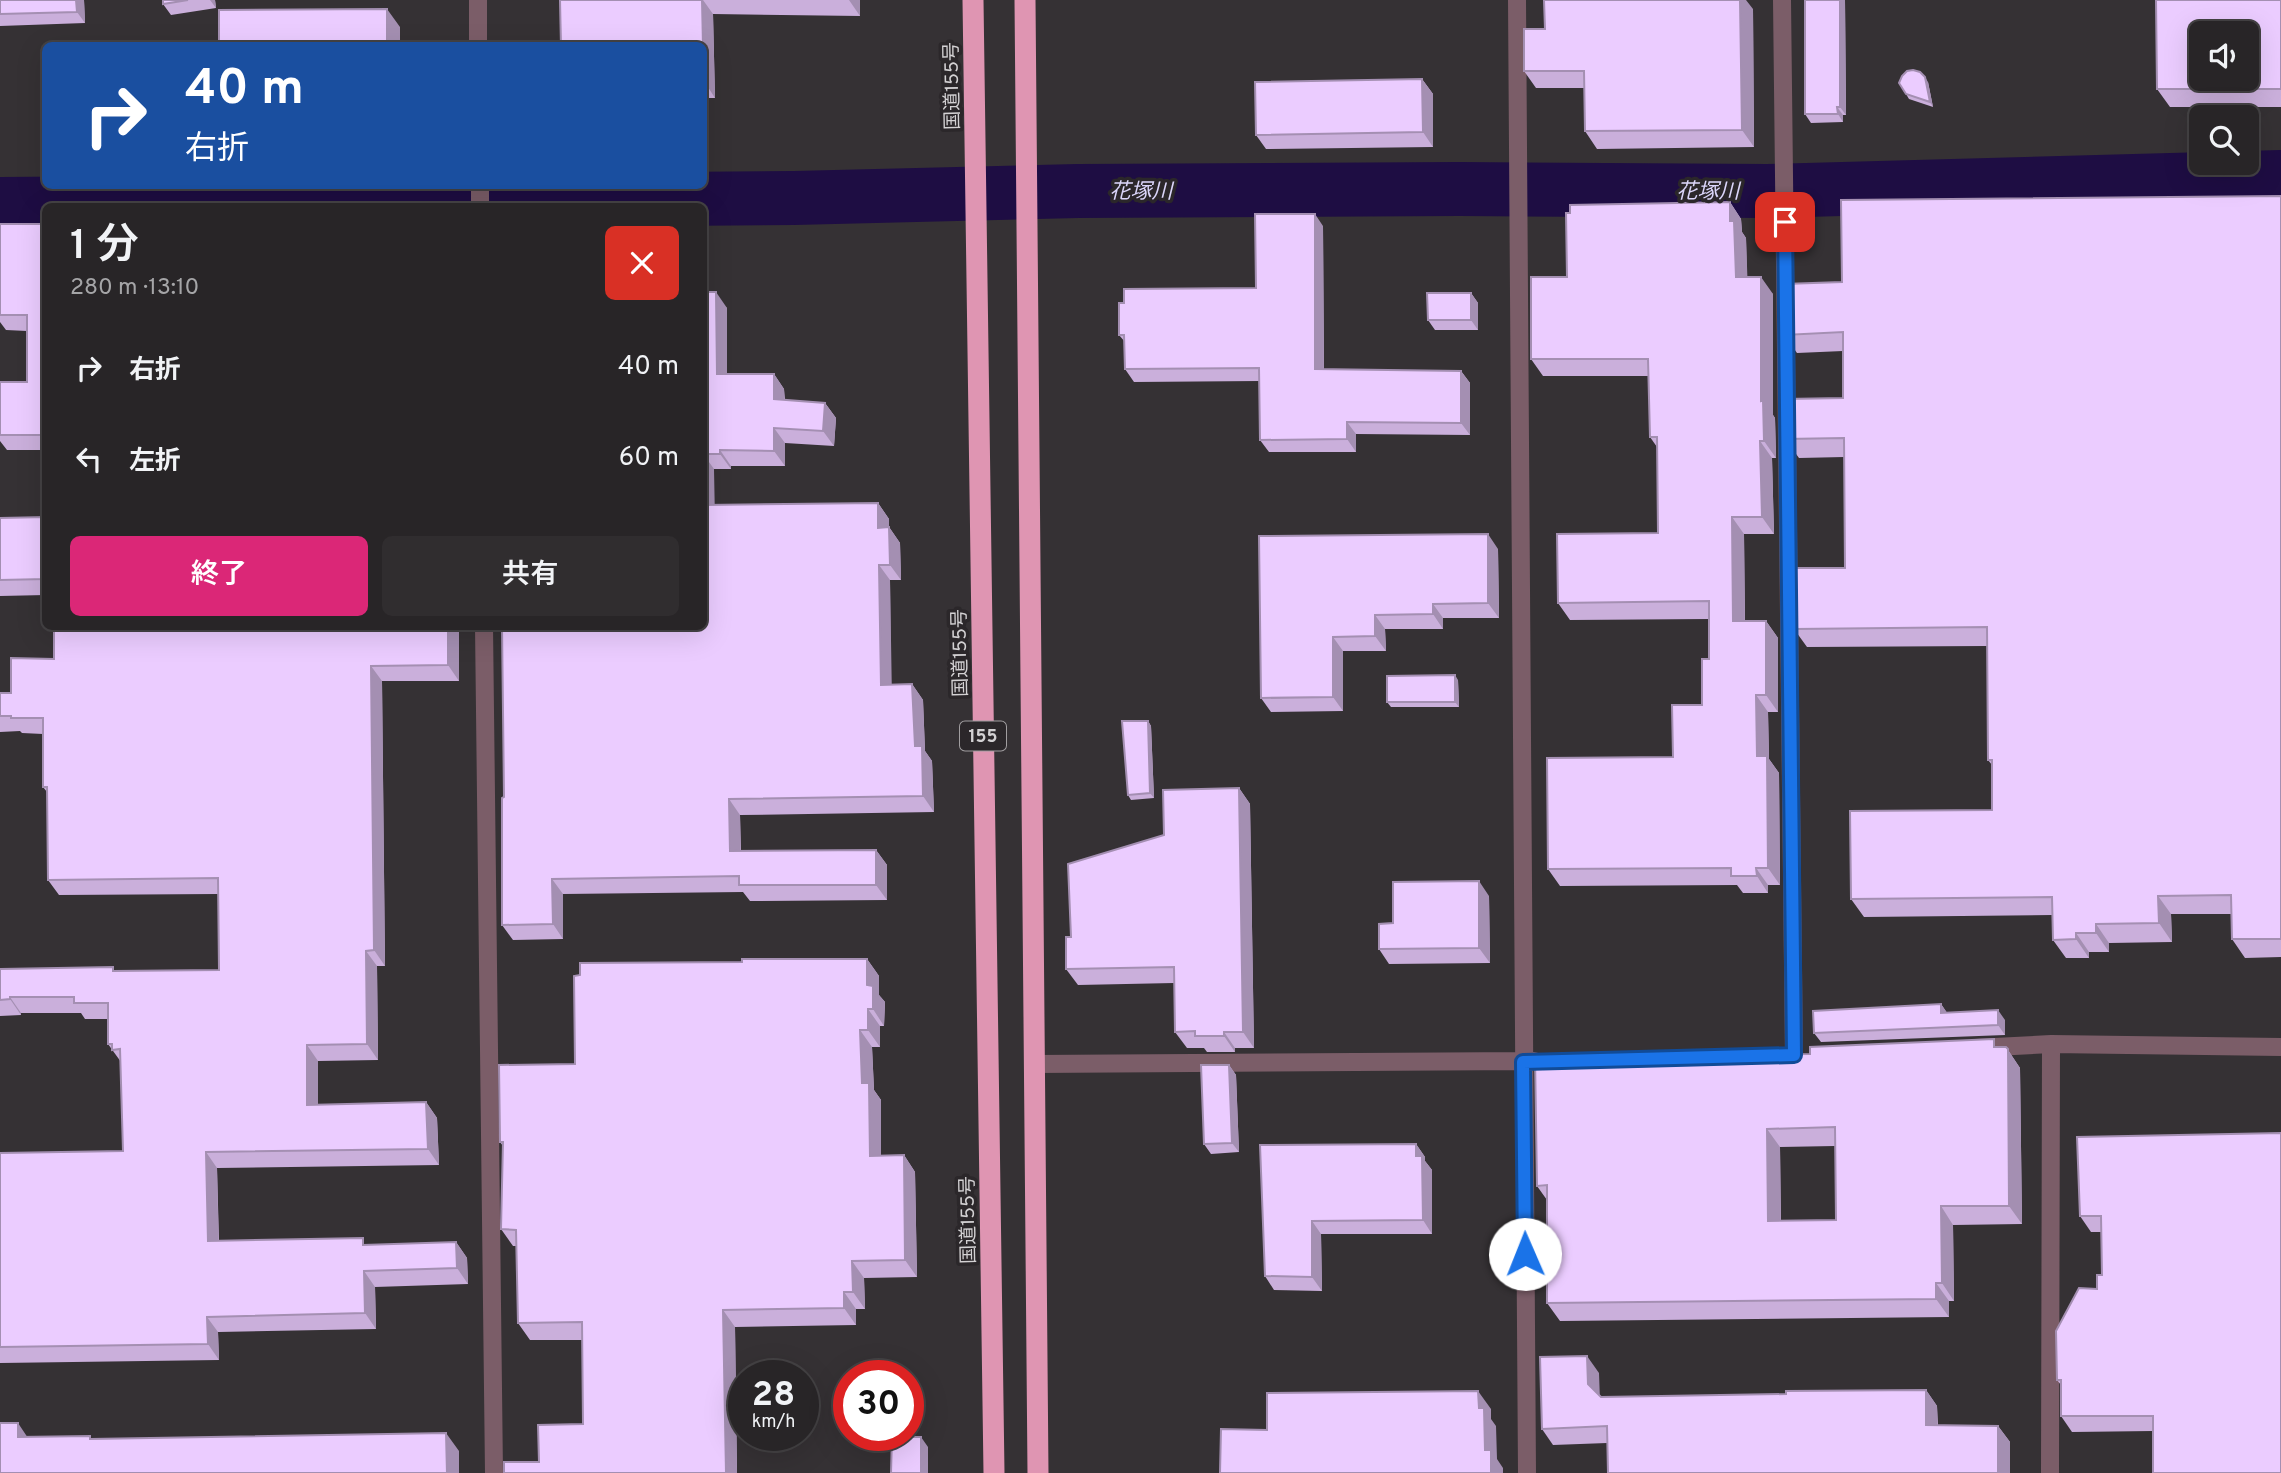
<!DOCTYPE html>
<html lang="ja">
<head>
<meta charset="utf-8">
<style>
  :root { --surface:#282527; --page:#302d2f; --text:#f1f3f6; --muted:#a5a5a7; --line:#444244; --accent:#db2777 }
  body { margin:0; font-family:Overpass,"Noto Sans JP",sans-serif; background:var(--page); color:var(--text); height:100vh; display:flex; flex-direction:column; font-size:26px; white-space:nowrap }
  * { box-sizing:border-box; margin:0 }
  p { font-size:23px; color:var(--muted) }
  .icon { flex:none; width:38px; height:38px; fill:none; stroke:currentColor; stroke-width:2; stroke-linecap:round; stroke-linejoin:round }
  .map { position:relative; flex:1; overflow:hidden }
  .sheet { position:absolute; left:42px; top:203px; width:665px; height:427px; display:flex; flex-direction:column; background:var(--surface); border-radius:10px; box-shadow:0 7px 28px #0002,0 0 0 2px var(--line) }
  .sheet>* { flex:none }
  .top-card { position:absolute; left:42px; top:42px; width:665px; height:147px; border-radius:10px; box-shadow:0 7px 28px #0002,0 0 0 2px var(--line); background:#1a4fa0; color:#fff; overflow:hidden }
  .buttons { position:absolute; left:2189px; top:21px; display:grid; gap:14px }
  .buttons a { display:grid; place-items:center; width:70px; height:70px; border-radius:10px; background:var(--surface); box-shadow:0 7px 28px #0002,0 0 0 2px var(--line); font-size:35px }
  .speed { position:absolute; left:728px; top:1360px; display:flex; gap:14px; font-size:35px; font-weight:700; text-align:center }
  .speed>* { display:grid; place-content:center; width:91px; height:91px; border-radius:50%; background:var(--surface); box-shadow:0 7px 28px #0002,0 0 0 2px var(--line); line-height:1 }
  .speed small { font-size:18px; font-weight:400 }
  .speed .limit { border:10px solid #d22; background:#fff; color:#111 }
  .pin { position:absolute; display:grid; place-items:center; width:60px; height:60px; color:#fff; margin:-30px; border-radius:14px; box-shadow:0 4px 10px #0006 }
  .me { position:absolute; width:77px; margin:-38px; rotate:359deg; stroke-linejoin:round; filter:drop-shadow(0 0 5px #0008) }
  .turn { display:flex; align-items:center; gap:24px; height:147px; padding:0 28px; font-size:32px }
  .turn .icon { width:91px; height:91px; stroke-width:2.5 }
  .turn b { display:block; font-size:49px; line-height:60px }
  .round { display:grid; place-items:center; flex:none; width:74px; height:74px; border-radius:10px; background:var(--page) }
  .overview { display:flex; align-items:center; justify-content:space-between; height:119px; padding:0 28px }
  h1 { font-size:42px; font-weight:600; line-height:52px }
  .primary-button { display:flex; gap:14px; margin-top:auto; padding:14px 28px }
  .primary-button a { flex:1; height:80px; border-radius:10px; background:var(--accent); color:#fff; font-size:28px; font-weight:600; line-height:80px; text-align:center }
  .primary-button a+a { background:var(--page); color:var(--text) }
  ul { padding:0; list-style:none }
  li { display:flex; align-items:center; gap:21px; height:91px; padding:0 28px }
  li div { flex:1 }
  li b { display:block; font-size:26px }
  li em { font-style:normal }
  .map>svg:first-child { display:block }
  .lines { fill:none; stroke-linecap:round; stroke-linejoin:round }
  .river { stroke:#1e0d43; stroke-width:54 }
  .street { stroke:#7b5d68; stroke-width:18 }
  .highway { stroke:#df95b2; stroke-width:21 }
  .wall { fill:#caafdb; fill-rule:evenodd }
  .shaded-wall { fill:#a48fb2 }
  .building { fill:#ebccff; stroke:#a48fb2; stroke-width:2; fill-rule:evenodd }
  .route-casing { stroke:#114b97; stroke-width:18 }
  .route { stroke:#1a73e8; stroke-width:12 }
  .labels { text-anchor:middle; stroke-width:7; stroke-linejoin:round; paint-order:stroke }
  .shield { fill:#2b272a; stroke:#a19ea0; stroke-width:2 }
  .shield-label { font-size:18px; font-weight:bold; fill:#d3d1d3 }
  .street-label { font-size:19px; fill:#d3d1d3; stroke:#2b272a }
  .water-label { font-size:21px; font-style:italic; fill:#dbd6fa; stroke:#2b272a }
</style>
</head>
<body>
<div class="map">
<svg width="2281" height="1473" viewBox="0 0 2281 1473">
  <rect width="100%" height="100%" fill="#353134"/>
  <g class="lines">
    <path class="river" d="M0,204L794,198L1078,191L1459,189L1767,191L2281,177"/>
    <path class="street" d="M478,0V46
      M1517,0L1527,1473
      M1782,0L1794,1055
      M480,186V206
      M484,626L494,1473
      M1975,1048L2051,1044L2281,1047
      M1034,1064L1534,1061
      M2050,1473L2051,1044"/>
    <path class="highway" d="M973,0L994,1473
      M1025,0L1038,1473"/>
  </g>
  <path class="wall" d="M0,0H84L85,23L0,26Z
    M163,0H215L216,8L171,15L163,4Z
    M560,0H860V16L713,14L715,98H704V46Z
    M1805,0H1845L1846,115H1843V122L1811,123L1805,114Z
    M2281,0V107H2170L2157,89Z
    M1753,9L1754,147L1597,149L1585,131L1584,88H1536L1524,71L1545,29Z
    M1422,79L1433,94V147L1266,149L1256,135Z
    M1928,82L1933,107L1909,99L1906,94Z
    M2281,196V957L2245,958L2232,939L2231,914H2171L2172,942L2109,943V952H2089V958H2066L2053,940L2052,915L1864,917L1851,899L1992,810V765L1988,760L1987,646L1807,647L1794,629L1845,568L1844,457L1799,458L1785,439L1843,398V351L1797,353L1784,335L1842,282Z
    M1730,202L1741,219L1742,232L1746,238L1747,277L1773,294V415L1775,418L1776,458H1772L1774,534H1744L1745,621H1766L1778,638V712H1768L1769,759L1779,773L1780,885H1768V893H1743L1737,885L1560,886L1548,869L1673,757L1702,705L1709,659V619L1570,620L1558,603L1658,533L1657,447L1650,437L1649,376H1543L1531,359L1567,277Z
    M0,224H46V450H7L0,441V382H27V331L6,330L0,322Z
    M1323,226L1324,369L1461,371L1470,383V435L1356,434V452H1269L1260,440V381L1134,382L1125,369V342L1119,335L1256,288Z
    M704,292L727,308V374H774L784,389L785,400L825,403L836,418L834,446L785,443V466H731V469H714V505L878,503L889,519V527L900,543L901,580H890L891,685L912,684L923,700L925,751L932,761L934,812L740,815L741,851L876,850L887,865V900L750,901L743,892L563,894V939L513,940L502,925L504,797Z
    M1471,293L1478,303V330H1435L1428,320Z
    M46,517V595L0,596V518Z
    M1259,536L1498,549L1499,618H1443V629H1385L1386,651H1343V711L1271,712L1261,698Z
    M459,627V681H382L385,966H377L378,1060L318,1061V1105L426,1102L437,1118L439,1165L217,1168L219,1241L368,1245L456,1242L467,1258L468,1284L375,1287L376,1329L218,1332L219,1360L0,1363V1153L123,1151L121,1062L108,1044V1019H85L81,1013H21V1015L0,1016V969L116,971L219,970L218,894L59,895L48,880L47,792L43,787V734L22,733L20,731L0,732V693H11L54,659Z
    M1458,680L1459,707H1391L1387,702Z
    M1148,721L1151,726L1154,798L1131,800L1128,795Z
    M1239,788L1250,804L1254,1048H1235V1052H1207L1204,1048H1187L1175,1032L1174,983L1078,985L1066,969L1071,937L1164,835Z
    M1489,896L1490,963L1389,964L1379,949L1393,923Z
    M867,959L879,976V995L885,1002L884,1026H880V1047H872L874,1090L881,1100V1156L904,1155L915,1172L917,1277L864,1278L865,1309H856V1325L735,1327L737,1473H504L539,1462L583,1424L582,1340H530L518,1323L517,1246H513L501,1229L503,1146L500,1142L575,1064L742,962Z
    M1941,1004L1947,1013L2005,1020V1035L1821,1042L1814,1033Z
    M2006,1047L2020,1068L2022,1224L1953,1225L1954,1301H1949V1317L1560,1321L1547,1303V1200L1537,1186L1810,1054ZM1835,1146L1836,1220L1781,1221L1780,1147Z
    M1229,1065L1236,1075L1239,1152L1211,1154L1204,1144Z
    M2281,1133L2153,1431L2072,1432L2061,1416V1385L2057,1380L2097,1289L2102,1275L2101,1232H2091L2080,1216Z
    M1416,1144L1425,1157V1161L1432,1170V1234H1321L1322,1291L1274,1290L1265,1276L1260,1145Z
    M1599,1373V1396L1601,1397L1786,1394L1926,1390L1937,1406L1938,1425L1998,1426L2010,1442V1473H1608L1607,1443L1553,1445L1542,1429Z"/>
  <path class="shaded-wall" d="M76,0H84L85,23L77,12Z
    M210,0H215L216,8Z
    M702,0H703L713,14L715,98L704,81Z
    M849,0H860V16Z
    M1740,0H1746L1753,9L1754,147L1742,130Z
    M1840,0H1845L1846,115L1840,107Z
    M387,9L400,27V46H387Z
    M1925,77L1928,82L1933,107L1930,102Z
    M1422,79L1433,94V147L1423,132Z
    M1837,107L1843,115V122L1838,114Z
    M1730,202L1741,219L1742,232L1746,238L1748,294L1736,277L1730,221Z
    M1315,214L1323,226L1324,381L1315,369Z
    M1761,277L1773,294V415L1775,418L1776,458L1764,441L1761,401Z
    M716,292L727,308V389L717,374Z
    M1471,293L1478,303V330L1471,320Z
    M1461,371L1470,383V435L1461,423Z
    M774,374L784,389L785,415L774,399Z
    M825,403L836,418L834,446L823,431Z
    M1347,422L1356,434V452L1347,439Z
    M774,428L785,443V466L774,451Z
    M1760,441L1772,458L1774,534L1762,517Z
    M720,450L731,466V469L720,454Z
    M704,455L714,469L715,520L704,505Z
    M878,503L889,519V543L878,528Z
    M1732,517L1744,534L1745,638L1733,621Z
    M889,527L900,543L901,580L890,565Z
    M1488,534L1498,549L1499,618L1488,603Z
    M879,565L890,580L892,700L881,685Z
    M1433,604L1443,618V629L1433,614Z
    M1375,615L1385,629L1386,651L1375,636Z
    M1766,621L1778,638V712L1766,695Z
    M448,626H458L459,627V681L448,665Z
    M1333,637L1343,651V711L1333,697Z
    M371,666L382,681L385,966L374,950Z
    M1455,675L1458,680L1459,707L1455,702Z
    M912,684L923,700L925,751L932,761L934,812L923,796L915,746Z
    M1756,695L1768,712L1769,759L1779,773L1780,885L1768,868L1757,756Z
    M1148,721L1151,726L1154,798L1150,793Z
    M1239,788L1250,804L1254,1048L1243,1032Z
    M729,799L740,815L741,866L730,851Z
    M876,850L887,865V900L876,885Z
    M1756,868L1768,885V893L1757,876Z
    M552,879L563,894V939L553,924Z
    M1479,881L1489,896L1490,963L1479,948Z
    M2158,896L2171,914L2172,942L2159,923Z
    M2096,924L2109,943V952L2096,933Z
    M2076,933L2089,952V958L2076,939Z
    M366,951L377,966L378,1060L367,1044Z
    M867,959L879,976V995L885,1002L884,1026L873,1009L867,985Z
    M10,997L21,1013V1015L10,999Z
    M1941,1004L1948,1014L1941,1013Z
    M868,1009L880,1026V1047L868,1030Z
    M1998,1010L2005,1020V1035L1998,1025Z
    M860,1030L872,1047L874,1090L881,1100V1173L870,1156L862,1083Z
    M1224,1032L1235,1048V1052L1224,1036Z
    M307,1045L318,1061V1120L307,1105Z
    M2006,1047L2020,1068L2022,1224L2009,1206Z
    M1229,1065L1236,1075L1239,1152L1232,1143Z
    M426,1102L437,1118L439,1165L428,1149Z
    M1767,1129L1780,1147L1781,1239L1768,1221Z
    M1416,1144L1425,1157V1161L1432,1170V1234L1423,1220Z
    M206,1152L217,1168L219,1257L208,1241Z
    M904,1155L915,1172L917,1277L905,1260Z
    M1941,1206L1953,1225L1954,1301L1942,1283Z
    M1312,1221L1321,1234L1322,1291L1312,1277Z
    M456,1242L467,1258L468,1284L457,1268Z
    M852,1261L864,1278L865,1309L853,1292Z
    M364,1271L375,1287L376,1329L365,1313Z
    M1936,1283L1949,1301V1317L1936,1299Z
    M844,1292L856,1309V1325L844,1308Z
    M723,1310L735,1327L737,1473H726Z
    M207,1317L218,1332L219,1360L208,1344Z
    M1587,1356L1599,1373L1600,1401L1588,1384Z
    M1926,1390L1937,1406L1938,1442L1926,1425Z
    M1478,1391L1491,1409V1419L1496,1426L1497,1459L1503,1468V1473H1491L1485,1450L1479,1408Z
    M18,1423L30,1441L18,1437Z
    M1998,1426L2010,1442V1473H1998Z
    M446,1433L459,1451V1473H447Z
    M921,1437L928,1447V1473H921Z"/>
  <path class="building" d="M0,0H76L77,12L0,14Z
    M163,0H188L163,4Z
    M560,0H702L703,46H561Z
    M1544,0H1740L1742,130L1585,131L1584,71H1524V29H1545Z
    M1805,0H1840V107H1837L1838,114H1805Z
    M2156,0H2281V89H2157ZM2202,33H2247V79H2202Z
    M387,9V46H219V10Z
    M1913,70L1920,72L1925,77L1930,102L1906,94L1899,83L1902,76L1907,71Z
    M1422,79L1423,132L1256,135L1255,82Z
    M2281,196V939H2232L2231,895L2158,896L2159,923L2096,924V933H2076V939L2053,940L2052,897L1851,899L1850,811L1992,810V760H1988L1987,627L1794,629L1793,568H1845L1844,438L1785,439V399L1843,398V332L1784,335V284L1842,282L1841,200Z
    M1730,202V221H1734L1736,277H1761V401L1763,400L1764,441H1760L1762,517H1732L1733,621H1766V695H1756L1757,756H1767L1768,868H1756L1757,876H1731V868L1548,869L1547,758L1673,757L1672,705H1702V659H1709V601L1558,603L1557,534L1658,533L1657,437H1650L1648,359H1531V277H1567L1566,213H1570V205Z
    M1255,214H1315V369L1461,371V423L1347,422V439L1260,440L1259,368L1125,369L1124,335H1119V303H1124V289L1256,288Z
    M0,224H46V435H0V382H27V315H0Z
    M704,292H716L717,374H774V399L825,403L823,431L774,428V451L720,450V454H704Z
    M1427,293H1471V320H1428Z
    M704,478V505L878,503V528L889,527L890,565H879L881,685L912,684L915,746H922L923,796L729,799L730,851L876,850V885H739V876L552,879L553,924L502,925V798L504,797L502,626H704Z
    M46,517V579L0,580V518Z
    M1488,534V603L1433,604V614L1375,615V636L1333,637V697L1261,698L1259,536Z
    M54,626H448V665L371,666L374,950L366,951L367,1044L307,1045V1105L426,1102L428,1149L206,1152L208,1241L363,1238V1245L456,1242L457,1268L364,1271L365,1313L207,1317L208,1344L0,1347V1153L123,1151L120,1049L112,1050V1044H108V1003H74V997H10V999L0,1000V969L113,967V971L219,970L218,878L48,880L47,787H43V718H11V716H0V693H11V658L54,659Z
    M1455,675V702H1387V676Z
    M1122,721H1148L1150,793L1128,795Z
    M1239,788L1243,1032H1224V1036H1195V1031L1175,1032L1174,967L1066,969V937H1071L1068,864L1164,835L1163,790Z
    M1479,881V948L1379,949V924L1393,923V882Z
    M742,959H867V985L873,986V1009H868V1030H860L862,1083H869L870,1156L904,1155L905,1260L852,1261L853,1292H844V1308L723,1310L726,1473H504V1462H539L538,1425L583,1424L582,1322L518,1323L516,1230L501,1229L503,1142H500L499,1065L575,1064L574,976L580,975V963L742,962Z
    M1941,1004V1013L1998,1010V1025L1814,1033L1813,1011Z
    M1994,1039V1047H2006L2008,1049L2009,1206H1941L1942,1283H1936V1299L1547,1303V1185L1537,1186L1535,1056L1810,1054V1047ZM1835,1127L1836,1220L1768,1221L1767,1129Z
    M1201,1065H1229L1232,1143L1204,1144Z
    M2281,1133V1473H2153V1416H2061V1380H2057L2056,1331L2079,1288L2097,1289V1275H2102L2101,1216H2080L2077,1137Z
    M1416,1144V1156H1422L1423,1220L1312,1221V1277L1265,1276L1260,1145Z
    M1587,1356L1588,1384L1601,1397L1786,1394V1391L1926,1390V1425L1998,1426V1473H1608L1607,1426L1542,1429L1540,1357Z
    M1478,1391L1479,1408H1484L1485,1450H1491V1473H1220L1221,1429L1267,1430V1393Z
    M0,1423H18V1437L90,1436V1439L446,1433L447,1473H0Z
    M892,1437H921V1473H891Z"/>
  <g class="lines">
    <g class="route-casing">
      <path id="route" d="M1525,1254L1523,1062L1794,1055L1785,222"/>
    </g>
    <use href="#route" class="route"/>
  </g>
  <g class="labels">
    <rect class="shield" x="960" y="721.5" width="46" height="29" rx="5"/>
    <g class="shield-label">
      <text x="983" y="742">155</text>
    </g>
    <g class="street-label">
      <text transform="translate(951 86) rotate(-91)" y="7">国道155号</text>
      <text transform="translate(959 653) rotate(-91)" y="7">国道155号</text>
      <text transform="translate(967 1220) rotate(-91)" y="7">国道155号</text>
    </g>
    <g class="water-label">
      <text x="1141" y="198">花塚川</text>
      <text x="1708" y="198">花塚川</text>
    </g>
  </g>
</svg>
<div class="buttons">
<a><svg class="icon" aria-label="sound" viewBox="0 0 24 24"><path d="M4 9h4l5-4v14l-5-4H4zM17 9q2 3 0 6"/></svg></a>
<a><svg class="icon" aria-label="search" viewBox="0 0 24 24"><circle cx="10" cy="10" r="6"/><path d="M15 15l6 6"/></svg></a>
</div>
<div class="speed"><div>28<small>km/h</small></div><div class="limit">30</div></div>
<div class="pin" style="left:1785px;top:222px;background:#d93025"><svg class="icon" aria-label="arrive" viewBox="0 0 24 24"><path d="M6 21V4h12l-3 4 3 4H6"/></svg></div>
<svg class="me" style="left:1525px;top:1254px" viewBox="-20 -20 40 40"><circle r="19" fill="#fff"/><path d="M0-13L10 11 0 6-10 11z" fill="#1a73e8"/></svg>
<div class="top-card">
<div class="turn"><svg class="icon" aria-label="right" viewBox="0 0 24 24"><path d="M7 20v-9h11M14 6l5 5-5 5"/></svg><div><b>40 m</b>右折</div></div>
</div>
<section class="sheet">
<div class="overview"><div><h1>1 分</h1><p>280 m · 13:10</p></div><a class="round" style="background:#d93025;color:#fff"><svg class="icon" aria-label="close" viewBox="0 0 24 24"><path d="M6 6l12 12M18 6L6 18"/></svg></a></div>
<ul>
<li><svg class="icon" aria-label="right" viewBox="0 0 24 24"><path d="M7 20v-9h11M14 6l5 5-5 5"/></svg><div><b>右折</b></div><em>40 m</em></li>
<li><svg class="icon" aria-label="left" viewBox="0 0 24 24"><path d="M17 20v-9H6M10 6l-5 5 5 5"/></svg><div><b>左折</b></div><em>60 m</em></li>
</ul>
<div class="primary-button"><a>終了</a><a>共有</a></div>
</section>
</div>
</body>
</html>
